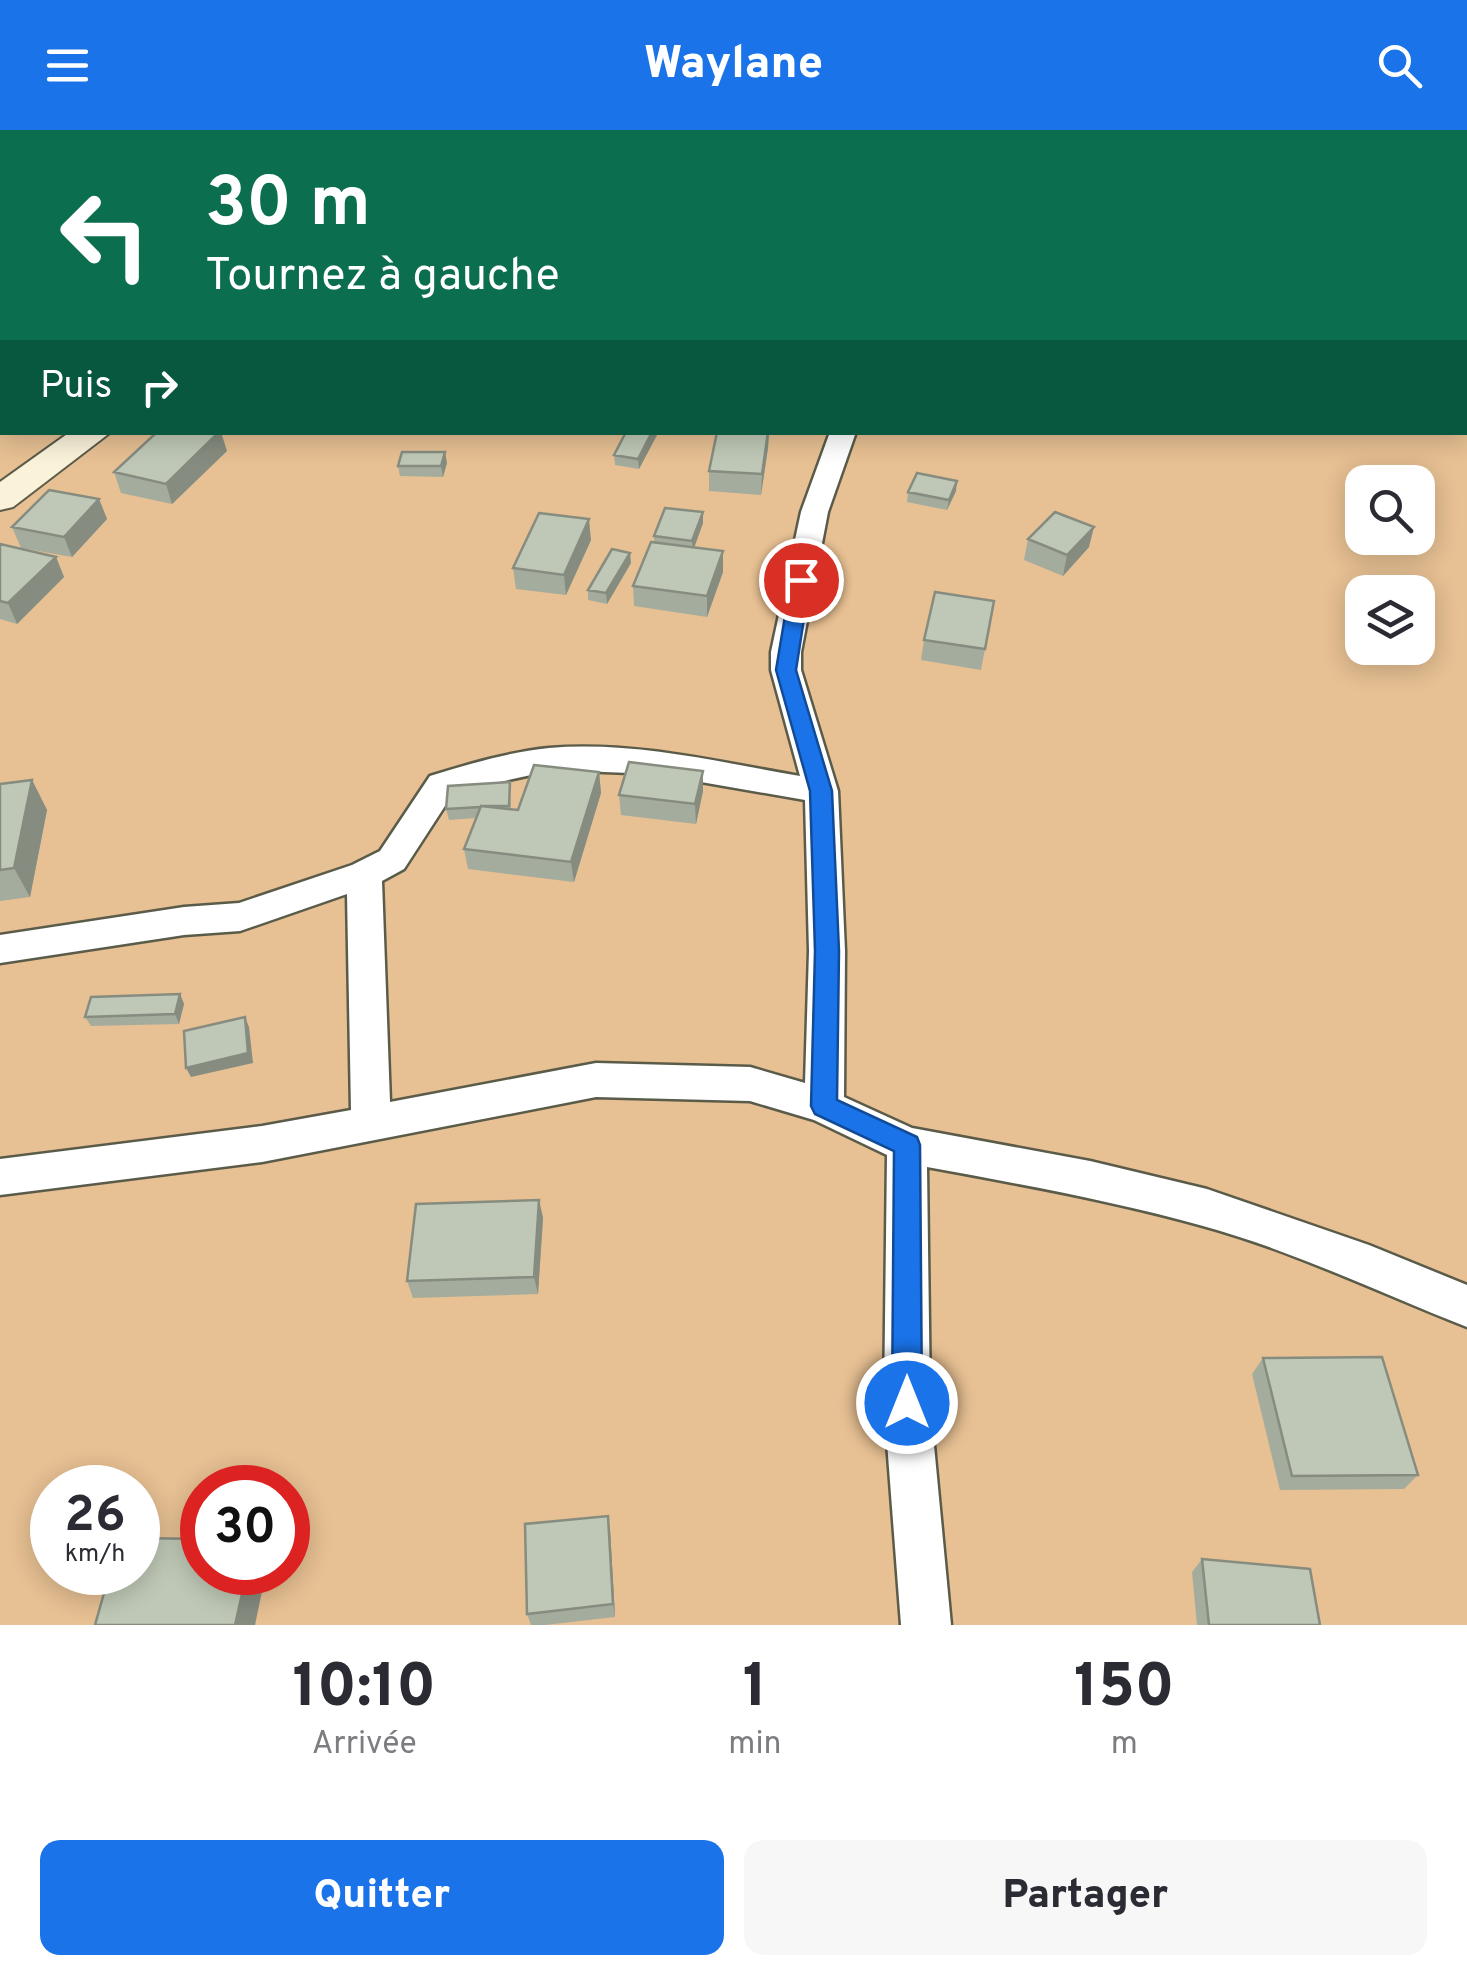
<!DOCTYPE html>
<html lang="fr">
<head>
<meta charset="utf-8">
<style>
  :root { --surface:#fff; --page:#f7f7f7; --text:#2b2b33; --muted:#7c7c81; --accent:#1a73e8 }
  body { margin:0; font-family:Overpass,sans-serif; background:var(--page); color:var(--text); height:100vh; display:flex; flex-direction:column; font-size:38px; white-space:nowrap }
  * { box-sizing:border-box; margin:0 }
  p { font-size:32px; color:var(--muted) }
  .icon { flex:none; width:55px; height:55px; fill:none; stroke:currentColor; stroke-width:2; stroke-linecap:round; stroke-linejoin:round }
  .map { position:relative; height:1495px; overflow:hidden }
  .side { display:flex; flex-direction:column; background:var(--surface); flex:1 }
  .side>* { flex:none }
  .banner { position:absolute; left:0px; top:0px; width:1468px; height:305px; box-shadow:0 5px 25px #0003; background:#0b6e4f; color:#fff; overflow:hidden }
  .tools { position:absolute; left:1345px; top:335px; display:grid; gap:20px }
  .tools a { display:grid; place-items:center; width:90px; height:90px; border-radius:20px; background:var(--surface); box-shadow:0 5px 25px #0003; font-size:50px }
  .speed { position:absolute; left:30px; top:1335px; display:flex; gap:20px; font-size:50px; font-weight:700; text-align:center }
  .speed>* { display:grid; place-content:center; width:130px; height:130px; border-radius:50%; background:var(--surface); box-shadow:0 5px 25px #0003; line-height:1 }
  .speed small { font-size:25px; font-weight:400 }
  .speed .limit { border:15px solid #d22; background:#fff; color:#111 }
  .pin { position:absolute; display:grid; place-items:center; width:85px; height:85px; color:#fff; margin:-42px; border:5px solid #fff; border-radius:50%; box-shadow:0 2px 10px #0007 }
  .me { position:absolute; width:110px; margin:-55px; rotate:0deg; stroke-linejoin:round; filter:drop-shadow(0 0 8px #0008) }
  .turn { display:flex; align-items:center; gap:35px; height:210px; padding:0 40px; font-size:45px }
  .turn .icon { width:130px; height:130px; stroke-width:2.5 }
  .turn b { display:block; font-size:70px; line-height:85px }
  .then { display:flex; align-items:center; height:95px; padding:0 40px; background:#0003; gap:20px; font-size:38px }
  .eta { display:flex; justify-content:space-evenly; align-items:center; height:170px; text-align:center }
  .eta b { font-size:60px; font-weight:800; line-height:70px }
  .button { display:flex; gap:20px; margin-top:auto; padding:20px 40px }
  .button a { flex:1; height:115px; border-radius:20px; background:var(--accent); color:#fff; font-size:40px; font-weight:800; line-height:115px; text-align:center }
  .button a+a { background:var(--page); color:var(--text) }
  header { display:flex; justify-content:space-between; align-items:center; height:130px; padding:0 40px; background:var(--accent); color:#fff; font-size:45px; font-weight:800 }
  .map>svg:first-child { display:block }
  .green { fill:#e7c093; fill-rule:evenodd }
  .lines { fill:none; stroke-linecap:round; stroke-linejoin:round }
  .street-casing { stroke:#5b5b4a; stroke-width:5 }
  .secondary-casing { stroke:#5b5b4a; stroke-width:4 }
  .street { fill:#fff; fill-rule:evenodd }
  .secondary { fill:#fbf2da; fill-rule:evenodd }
  .wall { fill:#a4ac9d }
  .shaded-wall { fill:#868c7f }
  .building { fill:#bfc8b6; stroke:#868c7f; stroke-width:2.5 }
  .route { fill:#1a73e8; stroke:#114b97; stroke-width:2.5 }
</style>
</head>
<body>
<header><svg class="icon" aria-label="menu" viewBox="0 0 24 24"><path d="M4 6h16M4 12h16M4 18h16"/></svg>Waylane<svg class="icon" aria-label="search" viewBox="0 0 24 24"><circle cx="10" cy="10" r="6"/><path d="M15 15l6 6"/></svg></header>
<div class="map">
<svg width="1467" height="1495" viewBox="0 0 1467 1495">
  <rect width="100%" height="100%" fill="#e3e3cf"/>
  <path class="green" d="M0,0H1467V1495H0ZM2,2H1465V302H2ZM1362,352H1418V408H1362ZM1362,462H1418V518H1362ZM52,1358H138V1442H52ZM202,1358H288V1442H202Z"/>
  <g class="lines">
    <g class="street-casing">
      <path id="street" d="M1465,81H1467V93H1465Z
        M0,165H2V179H0Z
        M830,302H856L828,382L801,522V540L838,661L845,821L844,967L912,998L1090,1031L1207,1059L1369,1115L1467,1155V1197C1380,1163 1294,1121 1203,1096C1113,1071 1020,1054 927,1037L930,1273L951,1495H901L884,1273L887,1025L814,990L750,971L596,967L262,1032L0,1065V1029L262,996L351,980L347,764L240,801L184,805L0,833V805L184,777L239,773L352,735L380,721L430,646C469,634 509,622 549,618C634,611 718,632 800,646L771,540V522L801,382ZM554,640L655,644L805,670L809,821L805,953L750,937L596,933L390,972L382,751L404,739L454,662Z"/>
    </g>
    <g class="secondary-casing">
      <path id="secondary" d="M70,302H111L13,377L0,380V352Z"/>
    </g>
    <use href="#street" class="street"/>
    <use href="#secondary" class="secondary"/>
  </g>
  <path class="wall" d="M572,0H645V2H572Z
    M663,0H704L702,2H663Z
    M1467,0V29L1465,28V2Z
    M2,47V115L0,114V49Z
    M769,302L768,318L761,365L709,361V341Z
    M657,305L639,339L615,335L614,325Z
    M227,321L172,374L121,363L114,342Z
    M447,333L443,347L400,346L398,336Z
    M956,361L947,380L907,372L908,362Z
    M99,369L107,389L72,427L21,418L12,397Z
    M703,382V393L694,417L723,442L707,487L634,476L633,456L654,412V406Z
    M1028,409L1089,417L1063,446L1024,430Z
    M591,410L566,465L516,459L513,438Z
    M0,414L56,427L64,447L17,494L0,489Z
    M631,433L607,474L588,470V460Z
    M994,471L981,540L921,530L924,510Z
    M703,641V661L696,694L621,685L619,665Z
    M599,642L601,663L574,752L468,739L464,719L476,688L449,690L446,679L510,652L511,679L518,680Z
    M32,650L47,680L30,767L0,771V654Z
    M180,864L184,874L179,894L91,896L85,887Z
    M539,1070L543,1088L538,1164L413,1168L407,1151Z
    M1263,1228L1418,1345L1404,1359L1280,1360L1252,1244Z
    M610,1400L615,1487L545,1495H531L527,1484Z
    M1202,1429L1320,1495H1197L1192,1442Z"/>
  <path class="shaded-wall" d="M310,0H341L340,2H308Z
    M403,0H425L424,2H401Z
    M475,0H510L505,2H471Z
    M219,302H221L227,321L172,374L166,354Z
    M652,302H657V305L639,339L638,329Z
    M769,302L768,318L761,365L762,344Z
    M445,322L447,333L443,347L441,336Z
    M957,351L956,361L947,380L949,370Z
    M99,369L107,389L72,427L64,407Z
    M703,382V393L693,421L692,411Z
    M589,389L591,410L566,465L564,445Z
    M1094,397L1089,417L1063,446L1067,425Z
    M723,421V442L707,487V466Z
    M630,423L631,433L607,474L606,463Z
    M56,427L64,447L17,494L8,473Z
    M703,641V661L696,694L695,674Z
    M599,642L601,663L574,752L571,732Z
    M32,650L47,680L30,767L14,738Z
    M180,864L184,874L179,894L175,884Z
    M245,887L249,897L253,933L191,947L186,938Z
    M539,1070L543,1088L538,1164L534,1147Z
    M608,1386L610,1400L615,1487L613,1474Z
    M247,1442H266L255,1495H235Z"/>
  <path class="building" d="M239,0H310L308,2H237Z
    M331,0H403L401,2H329Z
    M446,0H475L471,2H454Z
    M573,0H599L594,2H582Z
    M762,0H783L791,2H759Z
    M921,0H977L990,2H919Z
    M1021,0H1033L1046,2H1019Z
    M1449,0H1467V9L1465,8V2H1447Z
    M2,47V88L0,87V49Z
    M157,302H219L166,354L114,342Z
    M626,302H652L638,329L614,325Z
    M717,302H768L762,344L709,341Z
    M402,322H445L441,336H398Z
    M917,343L957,351L949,370L908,362Z
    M49,360L99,369L64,407L12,397Z
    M665,378L703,382L692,411L654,406Z
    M1055,382L1094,397L1067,425L1028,409Z
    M539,383L589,389L564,445L513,438Z
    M651,412L723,421L707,466L633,456Z
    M0,414L56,427L8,473L0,471Z
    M612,419L630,423L606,463L588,460Z
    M935,462L994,471L985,519L924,510Z
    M629,632L703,641L695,674L619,665Z
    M534,635L599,642L571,732L464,719L481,676L518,680Z
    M32,650L14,738L0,740V654Z
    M510,652L509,676H481L480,677L446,679L448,656Z
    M180,864L175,884L85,887L91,867Z
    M245,887L248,923L186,938L184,901Z
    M539,1070L534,1147L407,1151L416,1074Z
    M1382,1227L1418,1345L1292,1346L1263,1228Z
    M608,1386L613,1474L527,1484L525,1394Z
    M138,1408L202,1409V1442H247L235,1495H95L110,1442H138Z
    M1202,1429L1310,1439L1320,1495H1209Z"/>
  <path class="route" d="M801,445L810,450L796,540L832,661L839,821L837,970L917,1007L920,1015L922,1273L917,1283L907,1287L896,1283L892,1273L894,1021L815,984L811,976L815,821L810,661L776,540L791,450Z"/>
</svg>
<div class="tools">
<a><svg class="icon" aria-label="search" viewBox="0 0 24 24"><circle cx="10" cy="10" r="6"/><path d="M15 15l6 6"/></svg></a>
<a><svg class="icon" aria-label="layers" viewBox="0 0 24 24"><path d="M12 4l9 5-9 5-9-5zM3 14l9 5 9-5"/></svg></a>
</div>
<div class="speed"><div>26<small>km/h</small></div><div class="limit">30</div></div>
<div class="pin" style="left:801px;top:450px;background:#d93025"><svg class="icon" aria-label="arrive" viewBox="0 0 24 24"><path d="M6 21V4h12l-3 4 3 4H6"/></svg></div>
<svg class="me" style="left:907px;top:1273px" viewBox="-20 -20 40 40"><circle r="17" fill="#1a73e8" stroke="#fff" stroke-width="3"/><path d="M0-11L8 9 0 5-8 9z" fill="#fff"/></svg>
<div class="banner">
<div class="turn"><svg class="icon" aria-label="left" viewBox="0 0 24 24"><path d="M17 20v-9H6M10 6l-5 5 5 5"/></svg><div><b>30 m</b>Tournez à gauche</div></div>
<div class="then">Puis<svg class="icon" aria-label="right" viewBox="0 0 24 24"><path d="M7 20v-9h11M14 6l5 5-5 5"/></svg></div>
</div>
</div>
<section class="side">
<div class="eta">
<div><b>10:10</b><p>Arrivée</p></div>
<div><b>1</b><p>min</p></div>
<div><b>150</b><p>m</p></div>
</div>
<div class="button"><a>Quitter</a><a>Partager</a></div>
</section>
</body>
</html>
